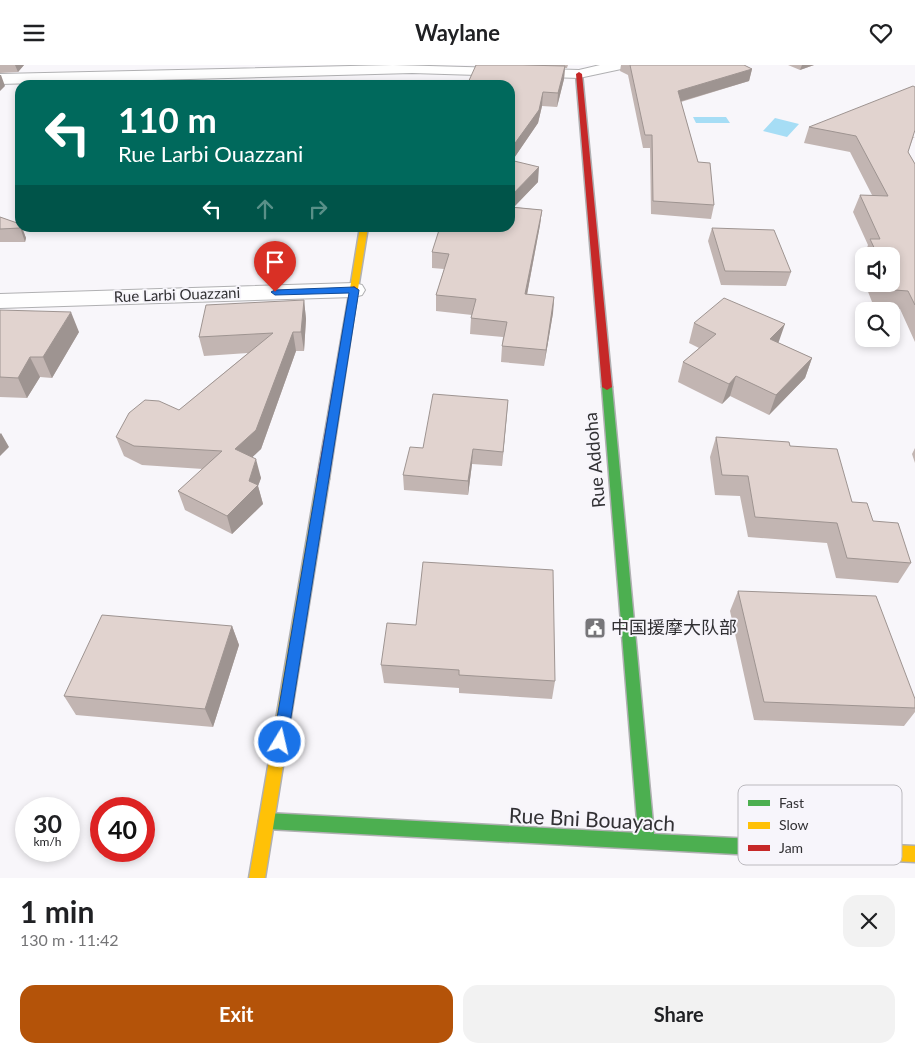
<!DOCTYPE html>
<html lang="en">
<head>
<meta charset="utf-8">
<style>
  :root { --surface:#fff; --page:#f2f2f2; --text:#202124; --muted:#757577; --accent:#b45309 }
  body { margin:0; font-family:Lato,"Noto Sans SC",sans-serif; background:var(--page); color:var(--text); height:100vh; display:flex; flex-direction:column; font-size:19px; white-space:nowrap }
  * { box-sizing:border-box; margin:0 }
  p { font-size:16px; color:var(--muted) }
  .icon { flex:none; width:28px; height:28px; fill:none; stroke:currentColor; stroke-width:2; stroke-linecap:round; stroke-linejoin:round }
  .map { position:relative; height:813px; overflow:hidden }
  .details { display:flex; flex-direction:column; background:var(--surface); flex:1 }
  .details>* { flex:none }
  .top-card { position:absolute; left:15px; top:15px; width:500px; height:152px; border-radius:15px; box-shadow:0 2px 8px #0003; background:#00695c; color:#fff; overflow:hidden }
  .fabs { position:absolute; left:855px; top:182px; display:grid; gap:10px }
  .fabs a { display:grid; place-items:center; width:45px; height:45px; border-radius:10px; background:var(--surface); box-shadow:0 2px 8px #0003; font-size:25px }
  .speed { position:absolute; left:15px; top:732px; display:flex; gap:10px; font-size:25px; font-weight:700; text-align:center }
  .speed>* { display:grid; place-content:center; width:65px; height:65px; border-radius:50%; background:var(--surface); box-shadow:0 2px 8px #0003; line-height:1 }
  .speed small { font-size:12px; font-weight:400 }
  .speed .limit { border:8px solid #d22; background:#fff; color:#111 }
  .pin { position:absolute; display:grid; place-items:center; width:42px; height:42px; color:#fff; margin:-51px -21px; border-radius:50% 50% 50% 0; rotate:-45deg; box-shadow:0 0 5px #0007 }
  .pin .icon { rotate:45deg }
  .me { position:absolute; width:55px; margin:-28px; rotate:9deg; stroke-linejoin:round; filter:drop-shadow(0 0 4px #0008) }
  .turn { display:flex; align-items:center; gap:18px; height:105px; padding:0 20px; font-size:22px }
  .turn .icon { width:65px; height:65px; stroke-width:2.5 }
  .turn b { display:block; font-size:35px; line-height:42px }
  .lanes { display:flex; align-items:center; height:48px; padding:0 20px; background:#0003; justify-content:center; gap:25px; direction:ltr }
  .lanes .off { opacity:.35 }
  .round { display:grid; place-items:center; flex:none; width:52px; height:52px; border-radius:15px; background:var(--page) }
  .summary { display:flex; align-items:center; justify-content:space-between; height:85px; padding:0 20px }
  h1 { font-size:30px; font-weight:700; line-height:38px }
  .button { display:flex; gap:10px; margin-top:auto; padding:10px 20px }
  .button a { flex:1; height:58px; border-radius:15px; background:var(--accent); color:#fff; font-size:20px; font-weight:700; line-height:58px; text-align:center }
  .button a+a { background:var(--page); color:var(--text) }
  header { display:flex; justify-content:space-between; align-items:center; height:65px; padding:0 20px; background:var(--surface); font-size:22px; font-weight:700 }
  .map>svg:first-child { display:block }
  .water { fill:#a6ddf5 }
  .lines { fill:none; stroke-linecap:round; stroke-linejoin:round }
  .street-casing { stroke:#b0b0b2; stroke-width:2 }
  .fast-casing { stroke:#b0b0b2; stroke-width:3 }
  .slow-casing { stroke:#b0b0b2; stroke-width:3 }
  .jam-casing { stroke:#b0b0b2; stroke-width:3 }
  .street { fill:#fefefe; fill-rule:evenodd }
  .fast { fill:#4caf50; fill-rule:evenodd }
  .slow { fill:#ffc107; fill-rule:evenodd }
  .jam { fill:#c62828; fill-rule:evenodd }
  .wall { fill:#c2b5b2 }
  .shaded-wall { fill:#9e9491 }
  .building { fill:#e1d3cf; stroke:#9e9491 }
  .route { fill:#1a73e8; stroke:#114b97 }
  .labels { text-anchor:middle; stroke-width:4; stroke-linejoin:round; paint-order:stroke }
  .far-street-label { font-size:15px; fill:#323134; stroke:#f7f5fb }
  .street-label { font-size:18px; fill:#323134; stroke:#f7f5fb }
  .poi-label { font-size:18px; fill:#323134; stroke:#f7f5fb; text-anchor:start }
  .near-street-label { font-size:21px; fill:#323134; stroke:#f7f5fb }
  .key { fill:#f7f5fb; stroke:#bcbabf; stroke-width:1 }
  .key-label { font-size:14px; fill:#323134 }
</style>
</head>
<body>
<header><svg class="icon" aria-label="menu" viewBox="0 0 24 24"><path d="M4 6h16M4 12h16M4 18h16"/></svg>Waylane<svg class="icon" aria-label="heart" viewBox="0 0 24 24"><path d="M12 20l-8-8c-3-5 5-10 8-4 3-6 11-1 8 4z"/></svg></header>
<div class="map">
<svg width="915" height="813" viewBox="0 0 915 813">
  <rect width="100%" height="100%" fill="#f8f6fa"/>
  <path class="water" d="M693,52H726L730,58H696Z
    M775,53L799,59L787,72L763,66Z"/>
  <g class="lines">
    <g class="street-casing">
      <path id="street" d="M393,0L579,5L600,0H628L626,3L579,13L412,8L0,19V9Z
        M354,218L362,220L365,225L362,230L354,232L0,243V229Z"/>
    </g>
    <g class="fast-casing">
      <path id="fast" d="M607,319L612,322L654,769L754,774L760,776L762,782L760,788L754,790L267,764L261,762L259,756L261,750L267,748L638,768L602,322Z"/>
    </g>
    <g class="slow-casing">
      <path id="slow" d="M360,162H368L358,224L354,227L350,224Z
        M323,410L329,414L265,813H249L317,414Z
        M754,774L915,781V797L754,790L748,788L746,782L748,776Z"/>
    </g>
    <g class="jam-casing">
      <path id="jam" d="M579,7L582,9L612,322L607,325L602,322L576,9Z
        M354,221L358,224L329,414L323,418L317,414L350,224Z"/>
    </g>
    <use href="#street" class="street"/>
    <use href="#fast" class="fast"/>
    <use href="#slow" class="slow"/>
    <use href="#jam" class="jam"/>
  </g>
  <path class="wall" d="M0,0H24L18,7L0,8Z
    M476,0H568L567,3H565L564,14L557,42L542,41L538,58L512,96L538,117L514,142L542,145L540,160L527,230L554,232L553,248L544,301L501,297L502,281L503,272L470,269L471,253L472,250L436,246V230L444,204L432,203V187L510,162Z
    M621,0H744L752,4L749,16L681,37L698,97L714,140L711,154L651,149L650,83H643L628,10L620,6Z
    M788,0H814L800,5Z
    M809,62L915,72L913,73L908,87L915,99V277L900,244L874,242L865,219H891V191H864V192V191L868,180L853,147L860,130H872L850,87L804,78Z
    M0,152L20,159L26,173L25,177H0Z
    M712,163L791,207L786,221L721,220L708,176Z
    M864,202V216L861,209Z
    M304,235L306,254L304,286H296L261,384L252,392L261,413L258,421L263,439L232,469L185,445L178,426L203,404L142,400L124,391L116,372L179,345L248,288L204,291L199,272Z
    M0,245L79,267L52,313L40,312L27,333L0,332Z
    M694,258L779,278L812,293L805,313L769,350L730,331L722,339L678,317L683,297L699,283L689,278Z
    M508,335L502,401L472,399L468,430L404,425L403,410L423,383Z
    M716,372L790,381L873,456L911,498L898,518L836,513L827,478L748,472L740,431L715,430L710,392Z
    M915,383V398L912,389Z
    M738,526L915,634V647L904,661L754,655L730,546Z
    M416,560L555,616L552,634L459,628V623L384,618L381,600Z
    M232,561L239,580L213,662L76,650L64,631Z"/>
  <path class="shaded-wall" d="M15,0H24L18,7Z
    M802,0H814L800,5Z
    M565,1L564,14L557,42L558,28Z
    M752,4L749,16L675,38L678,26Z
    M0,10H1L5,21L0,26Z
    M543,27L542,41L538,58L510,99V85Z
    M539,102L538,117L510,146V132Z
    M542,145L540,160L524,245L525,229Z
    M20,162H22L26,173L25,177Z
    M554,232L553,248L544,301L546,285Z
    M304,235L306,254L304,286L301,267Z
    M71,247L79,267L52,313L43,292Z
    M785,259L778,279L770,274Z
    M293,267L296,286L261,384L240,404L235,384Z
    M30,292L40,312L27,333L18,313Z
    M812,293L805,313L769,350L776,330Z
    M736,311L730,331L722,339L729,319Z
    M508,335L507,349L502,401L503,387Z
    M1,368L9,382L0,391V369Z
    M473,384L472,399L468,430V416Z
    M256,394L261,413L258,421L263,439L232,469L227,451L249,416Z
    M232,561L239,580L213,662L205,644Z"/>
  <path class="building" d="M476,0H523L565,1L558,28L543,27L539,45L510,85V20H467Z
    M630,0H744L752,4L678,26L698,97L710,98L714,140L653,136L652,70H645Z
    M913,21L915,22V65L908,87L915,99V240L908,226L881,224L879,219H891V191H878L870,174H880L860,130L888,131L856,71L809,62Z
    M510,95L539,102L510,132Z
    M510,142L542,145L525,229L554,232L546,285L502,281L507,257L471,253L476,234L436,230L449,189L432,187L440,162H510Z
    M0,152L20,159V163L0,164Z
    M712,163L774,165L791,207L725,206Z
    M724,233L785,259L770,274L812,293L776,330L736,311L729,319L683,297L716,269L694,258Z
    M304,235L301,267H293L256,365L235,384L256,394L249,416L258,420L227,451L178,426L222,386L134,381L116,372L129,348L145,335L159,336L179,345L273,268L199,272L206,240Z
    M0,245L71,247L43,292H30L18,313L0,312Z
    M433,329L508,335L503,387L473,384L468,416L403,410L410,382L423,383Z
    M716,372L789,377L790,381L837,384L852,437L867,438L873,456L898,458L911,498L847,493L837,458L755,452L748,411L722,410Z
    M423,497L553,505L555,616L459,610V605L381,600L387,558L416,560Z
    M738,526L876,531L915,634V643L764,637Z
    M102,550L232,561L205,644L64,631Z"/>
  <path class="route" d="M354,222L359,225L287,677L285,682L280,684L275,682L273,677L349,228L275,230L271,227L275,225Z"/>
  <defs>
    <g id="civic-square" transform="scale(1.125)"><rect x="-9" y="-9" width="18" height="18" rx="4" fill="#777679" stroke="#f7f5fb"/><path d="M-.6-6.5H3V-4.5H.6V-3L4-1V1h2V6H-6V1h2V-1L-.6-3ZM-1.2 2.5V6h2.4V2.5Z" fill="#fff"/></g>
  </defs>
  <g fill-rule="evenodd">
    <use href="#civic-square" x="595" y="563"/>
  </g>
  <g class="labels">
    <g class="far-street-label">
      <text transform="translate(177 230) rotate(-2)" y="5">Rue Larbi Ouazzani</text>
    </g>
    <g class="street-label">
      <text transform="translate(595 395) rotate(-95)" y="6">Rue Addoha</text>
    </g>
    <g class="poi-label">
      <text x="611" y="569">中国援摩大队部</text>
    </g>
    <g class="near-street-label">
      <text transform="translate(592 755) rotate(3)" y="7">Rue Bni Bouayach</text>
    </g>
  </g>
  <rect x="738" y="720" width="164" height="80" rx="8" class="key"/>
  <rect x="748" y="735" width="22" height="6" fill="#4caf50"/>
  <rect x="748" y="757" width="22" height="7" fill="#ffc107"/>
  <rect x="748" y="780" width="22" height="6" fill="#c62828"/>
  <g class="key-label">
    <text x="779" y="743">Fast</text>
    <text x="779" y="765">Slow</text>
    <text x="779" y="788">Jam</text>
  </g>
</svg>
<div class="fabs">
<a><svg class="icon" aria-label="sound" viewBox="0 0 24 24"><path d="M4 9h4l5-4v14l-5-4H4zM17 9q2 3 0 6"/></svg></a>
<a><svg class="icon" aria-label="search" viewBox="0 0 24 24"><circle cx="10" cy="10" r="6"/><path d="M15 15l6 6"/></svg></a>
</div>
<div class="speed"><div>30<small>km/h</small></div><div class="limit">40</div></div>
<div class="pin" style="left:275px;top:227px;background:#d93025"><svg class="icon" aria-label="arrive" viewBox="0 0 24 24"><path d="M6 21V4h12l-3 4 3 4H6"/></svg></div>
<svg class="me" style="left:280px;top:677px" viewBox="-20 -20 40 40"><circle r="17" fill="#1a73e8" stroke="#fff" stroke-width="3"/><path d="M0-11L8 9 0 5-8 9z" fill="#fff"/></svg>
<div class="top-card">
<div class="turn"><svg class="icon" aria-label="left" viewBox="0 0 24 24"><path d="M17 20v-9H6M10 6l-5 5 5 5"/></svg><div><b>110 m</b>Rue Larbi Ouazzani</div></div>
<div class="lanes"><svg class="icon" aria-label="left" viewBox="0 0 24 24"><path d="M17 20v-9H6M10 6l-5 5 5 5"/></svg><svg class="icon off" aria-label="ahead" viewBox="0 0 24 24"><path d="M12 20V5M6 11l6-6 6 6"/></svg><svg class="icon off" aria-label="right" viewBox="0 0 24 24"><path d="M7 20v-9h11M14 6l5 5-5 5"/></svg></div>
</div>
</div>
<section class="details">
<div class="summary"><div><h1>1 min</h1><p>130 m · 11:42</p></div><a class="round"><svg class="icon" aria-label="close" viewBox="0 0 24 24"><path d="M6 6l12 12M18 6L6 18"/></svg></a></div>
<div class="button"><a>Exit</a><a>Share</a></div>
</section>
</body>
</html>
